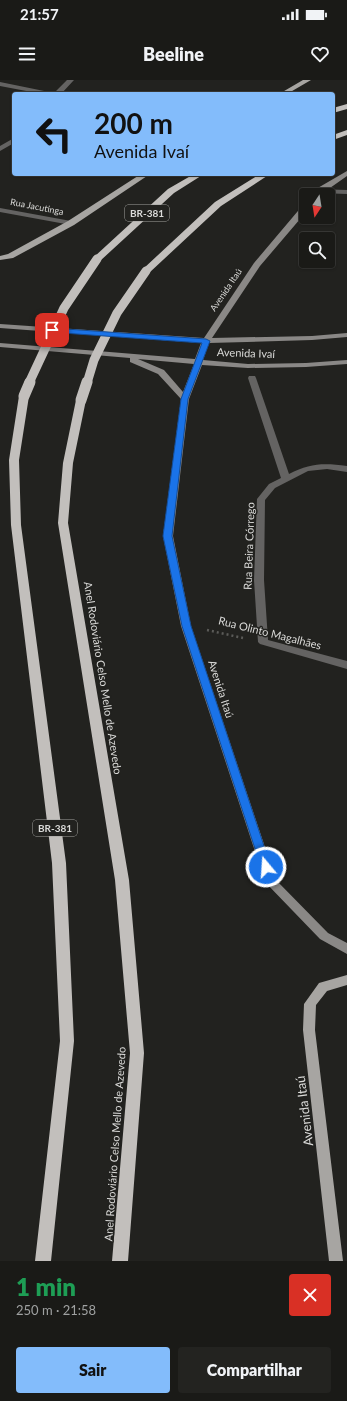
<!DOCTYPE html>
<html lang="pt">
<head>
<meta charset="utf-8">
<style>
  :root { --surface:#1a1a17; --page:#232320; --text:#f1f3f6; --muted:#9fa1a1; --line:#383836; --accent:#83bcfb }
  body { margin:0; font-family:Lato,sans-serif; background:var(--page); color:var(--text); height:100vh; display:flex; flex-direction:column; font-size:15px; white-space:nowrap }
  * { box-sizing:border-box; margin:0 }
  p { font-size:13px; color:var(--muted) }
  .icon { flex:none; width:22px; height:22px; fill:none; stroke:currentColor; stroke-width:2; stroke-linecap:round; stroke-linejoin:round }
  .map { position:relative; height:1181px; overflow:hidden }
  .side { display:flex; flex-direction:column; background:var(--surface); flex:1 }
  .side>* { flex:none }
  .banner { position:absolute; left:12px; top:12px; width:323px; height:84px; border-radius:4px; box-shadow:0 1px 3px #0004,0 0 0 1px var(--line); background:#83bcfb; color:#111; overflow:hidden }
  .needle { width:26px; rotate:192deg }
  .buttons { position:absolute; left:299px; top:108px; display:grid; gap:8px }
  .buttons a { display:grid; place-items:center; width:36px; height:36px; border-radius:4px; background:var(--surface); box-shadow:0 1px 3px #0004,0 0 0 1px var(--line); font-size:20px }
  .pin { position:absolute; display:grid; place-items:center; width:34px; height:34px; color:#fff; margin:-17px; border-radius:8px; box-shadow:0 2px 6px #0006 }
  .me { position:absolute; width:44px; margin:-22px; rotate:342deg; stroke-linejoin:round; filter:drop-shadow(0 0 3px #0008) }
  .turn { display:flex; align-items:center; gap:14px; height:84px; padding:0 16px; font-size:18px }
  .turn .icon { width:52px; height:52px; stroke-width:2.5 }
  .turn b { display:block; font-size:28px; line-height:34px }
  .round { display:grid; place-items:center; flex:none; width:42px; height:42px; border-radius:4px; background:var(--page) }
  .overview { display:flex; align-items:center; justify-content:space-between; height:68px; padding:0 16px }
  h1 { font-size:24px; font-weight:800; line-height:30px; color:#1e9e55 }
  .primary-button { display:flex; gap:8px; margin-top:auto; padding:8px 16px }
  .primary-button a { flex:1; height:46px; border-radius:4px; background:var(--accent); color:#111; font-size:16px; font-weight:800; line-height:46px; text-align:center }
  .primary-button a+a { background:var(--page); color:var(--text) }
  .status { display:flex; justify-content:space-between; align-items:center; height:28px; padding:0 20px; background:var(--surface); direction:ltr }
  .status svg { height:11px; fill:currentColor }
  header { display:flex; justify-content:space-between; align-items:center; height:52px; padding:0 16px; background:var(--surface); font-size:18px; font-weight:800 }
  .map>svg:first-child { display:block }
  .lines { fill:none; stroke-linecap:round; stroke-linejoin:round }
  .path { stroke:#5c5c59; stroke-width:2.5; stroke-dasharray:2 3; stroke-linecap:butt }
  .minor { fill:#646362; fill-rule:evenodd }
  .tertiary { fill:#646362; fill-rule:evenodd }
  .secondary { fill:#8a8886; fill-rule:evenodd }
  .primary { fill:#a7a5a2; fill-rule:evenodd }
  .motorway { fill:#c2bfbc; fill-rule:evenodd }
  .motorway-bridge-far1 { stroke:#c2bfbc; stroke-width:9 }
  .motorway-bridge { stroke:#c2bfbc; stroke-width:11 }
  .route { fill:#1a73e8; stroke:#114b97 }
  .labels { text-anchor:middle; stroke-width:3; stroke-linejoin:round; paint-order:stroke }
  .far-street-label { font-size:9px; fill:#dadad8; stroke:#22221f }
  .shield { fill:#22221f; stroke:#a3a3a0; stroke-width:1 }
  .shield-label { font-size:10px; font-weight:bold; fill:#dadad8 }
  .street-label { font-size:11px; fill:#dadad8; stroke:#22221f }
  .near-street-label { font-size:13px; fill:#dadad8; stroke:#22221f }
</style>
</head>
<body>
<div class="status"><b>21:57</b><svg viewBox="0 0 49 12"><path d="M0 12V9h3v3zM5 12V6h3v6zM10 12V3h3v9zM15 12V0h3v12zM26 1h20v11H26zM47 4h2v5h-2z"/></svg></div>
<header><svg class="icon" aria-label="menu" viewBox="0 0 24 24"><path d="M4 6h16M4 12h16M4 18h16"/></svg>Beeline<svg class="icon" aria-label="heart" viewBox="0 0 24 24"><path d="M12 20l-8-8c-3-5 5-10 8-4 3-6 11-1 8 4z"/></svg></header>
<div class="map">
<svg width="347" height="1181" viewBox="0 0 347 1181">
  <rect width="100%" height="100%" fill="#22221f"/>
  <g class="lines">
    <path class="path" d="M207,550L243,558"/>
    <path class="minor" d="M67,0H74L61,14H42L0,6V2L54,13Z
      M14,58V63L0,71V66Z
      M316,109L347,110V114L319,113L315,111Z
      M249,296H255L256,298L289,394C310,383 324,383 347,386V392L327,389L308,391L275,408L265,420L264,500L268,560L347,581V589L260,564L258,562L254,500L257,419L269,404L281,398L248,298Z"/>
    <path class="tertiary" d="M0,128L71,141L75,143L71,145L0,132Z"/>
    <path class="secondary" d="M347,91V96L320,115H312L316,109Z
      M303,125H306V132L260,186L212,258L312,256L347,253V257L312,260L209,263L203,280L248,284L306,283L347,280V284L306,287L248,288L202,285L189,319L173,456L191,546L276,800L328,853L347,863V874L320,859L265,802L181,546L163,456L181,319L158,294L130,282V278L0,267V263L195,279L201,263L0,248V244L204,258L254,183ZM138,279L194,284L183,312L164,290Z"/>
    <path class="primary" d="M303,0H311L287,14H279Z
      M141,94H150L74,145L13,178L0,180V176L8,174L68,141Z
      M347,895V905L327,911L316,925L315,950L343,1181H329L303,950L304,924L319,903Z"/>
    <path class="motorway" d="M347,24V29L333,33V28Z
      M347,50V55L333,60V55Z
      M194,94H204L174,113L100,181H94L92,179L94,177L168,109Z
      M260,94H270L221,126L149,193H143L141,191L143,189L215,122Z
      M24,313L29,316L19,380L21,445L66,783L74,961L51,1181H35L60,961L52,783L11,445L9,380L19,316Z
      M81,317L86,320L73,383L68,443L129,800L144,973L128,1181H112L130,973L115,800L58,443L63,383L76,320Z"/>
    <path class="motorway-bridge-far1" d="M29,303L64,228L97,179
      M87,303L94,280L117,233L146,191"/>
    <path class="motorway-bridge" d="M24,316L30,302
      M81,320L87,302"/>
  </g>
  <path class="route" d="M52,248L206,259L210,261L188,319L172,456L191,546L271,787L270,790H263L261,787L182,546L163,456L181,319L202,263L49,252V249Z"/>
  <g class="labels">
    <g class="far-street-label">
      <text transform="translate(37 127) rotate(11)" y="3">Rua Jacutinga</text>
      <text transform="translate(226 210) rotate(-56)" y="3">Avenida Itaú</text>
    </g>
    <g class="shield">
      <rect x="125" y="125" width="44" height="16" rx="3"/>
      <rect x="33" y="740" width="44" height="16" rx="3"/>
    </g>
    <g class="shield-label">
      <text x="147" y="137">BR-381</text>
      <text x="55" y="752">BR-381</text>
    </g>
    <g class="street-label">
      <text transform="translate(246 273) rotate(2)" y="4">Avenida Ivaí</text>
      <text transform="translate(249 466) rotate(-88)" y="4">Rua Beira Córrego</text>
      <text transform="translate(270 553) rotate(14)" y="4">Rua Olinto Magalhães</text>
      <text transform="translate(103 598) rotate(81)" y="4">Anel Rodoviário Celso Mello de Azevedo</text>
      <text transform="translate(221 609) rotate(72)" y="4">Avenida Itaú</text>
      <text transform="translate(115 1064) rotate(-86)" y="4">Anel Rodoviário Celso Mello de Azevedo</text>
    </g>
    <g class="near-street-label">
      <text transform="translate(304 1031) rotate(-97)" y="5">Avenida Itaú</text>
    </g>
  </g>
</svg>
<div class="buttons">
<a><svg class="needle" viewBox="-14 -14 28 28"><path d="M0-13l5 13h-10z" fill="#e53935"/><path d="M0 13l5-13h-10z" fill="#9fa1a1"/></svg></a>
<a><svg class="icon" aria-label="search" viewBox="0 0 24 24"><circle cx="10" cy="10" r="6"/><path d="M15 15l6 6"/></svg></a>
</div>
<div class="pin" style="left:52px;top:250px;background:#d93025"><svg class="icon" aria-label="arrive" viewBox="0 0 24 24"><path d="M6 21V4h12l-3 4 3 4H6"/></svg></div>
<svg class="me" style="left:266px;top:787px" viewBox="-20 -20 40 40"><circle r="17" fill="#1a73e8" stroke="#fff" stroke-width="3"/><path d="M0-11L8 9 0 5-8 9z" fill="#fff"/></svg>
<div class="banner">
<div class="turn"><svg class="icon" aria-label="left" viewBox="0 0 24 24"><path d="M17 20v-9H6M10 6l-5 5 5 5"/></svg><div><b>200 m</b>Avenida Ivaí</div></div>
</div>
</div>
<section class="side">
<div class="overview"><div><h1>1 min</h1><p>250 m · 21:58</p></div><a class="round" style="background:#d93025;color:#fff"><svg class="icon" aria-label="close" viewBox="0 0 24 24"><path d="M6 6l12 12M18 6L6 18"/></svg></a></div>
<div class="primary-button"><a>Sair</a><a>Compartilhar</a></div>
</section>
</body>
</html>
